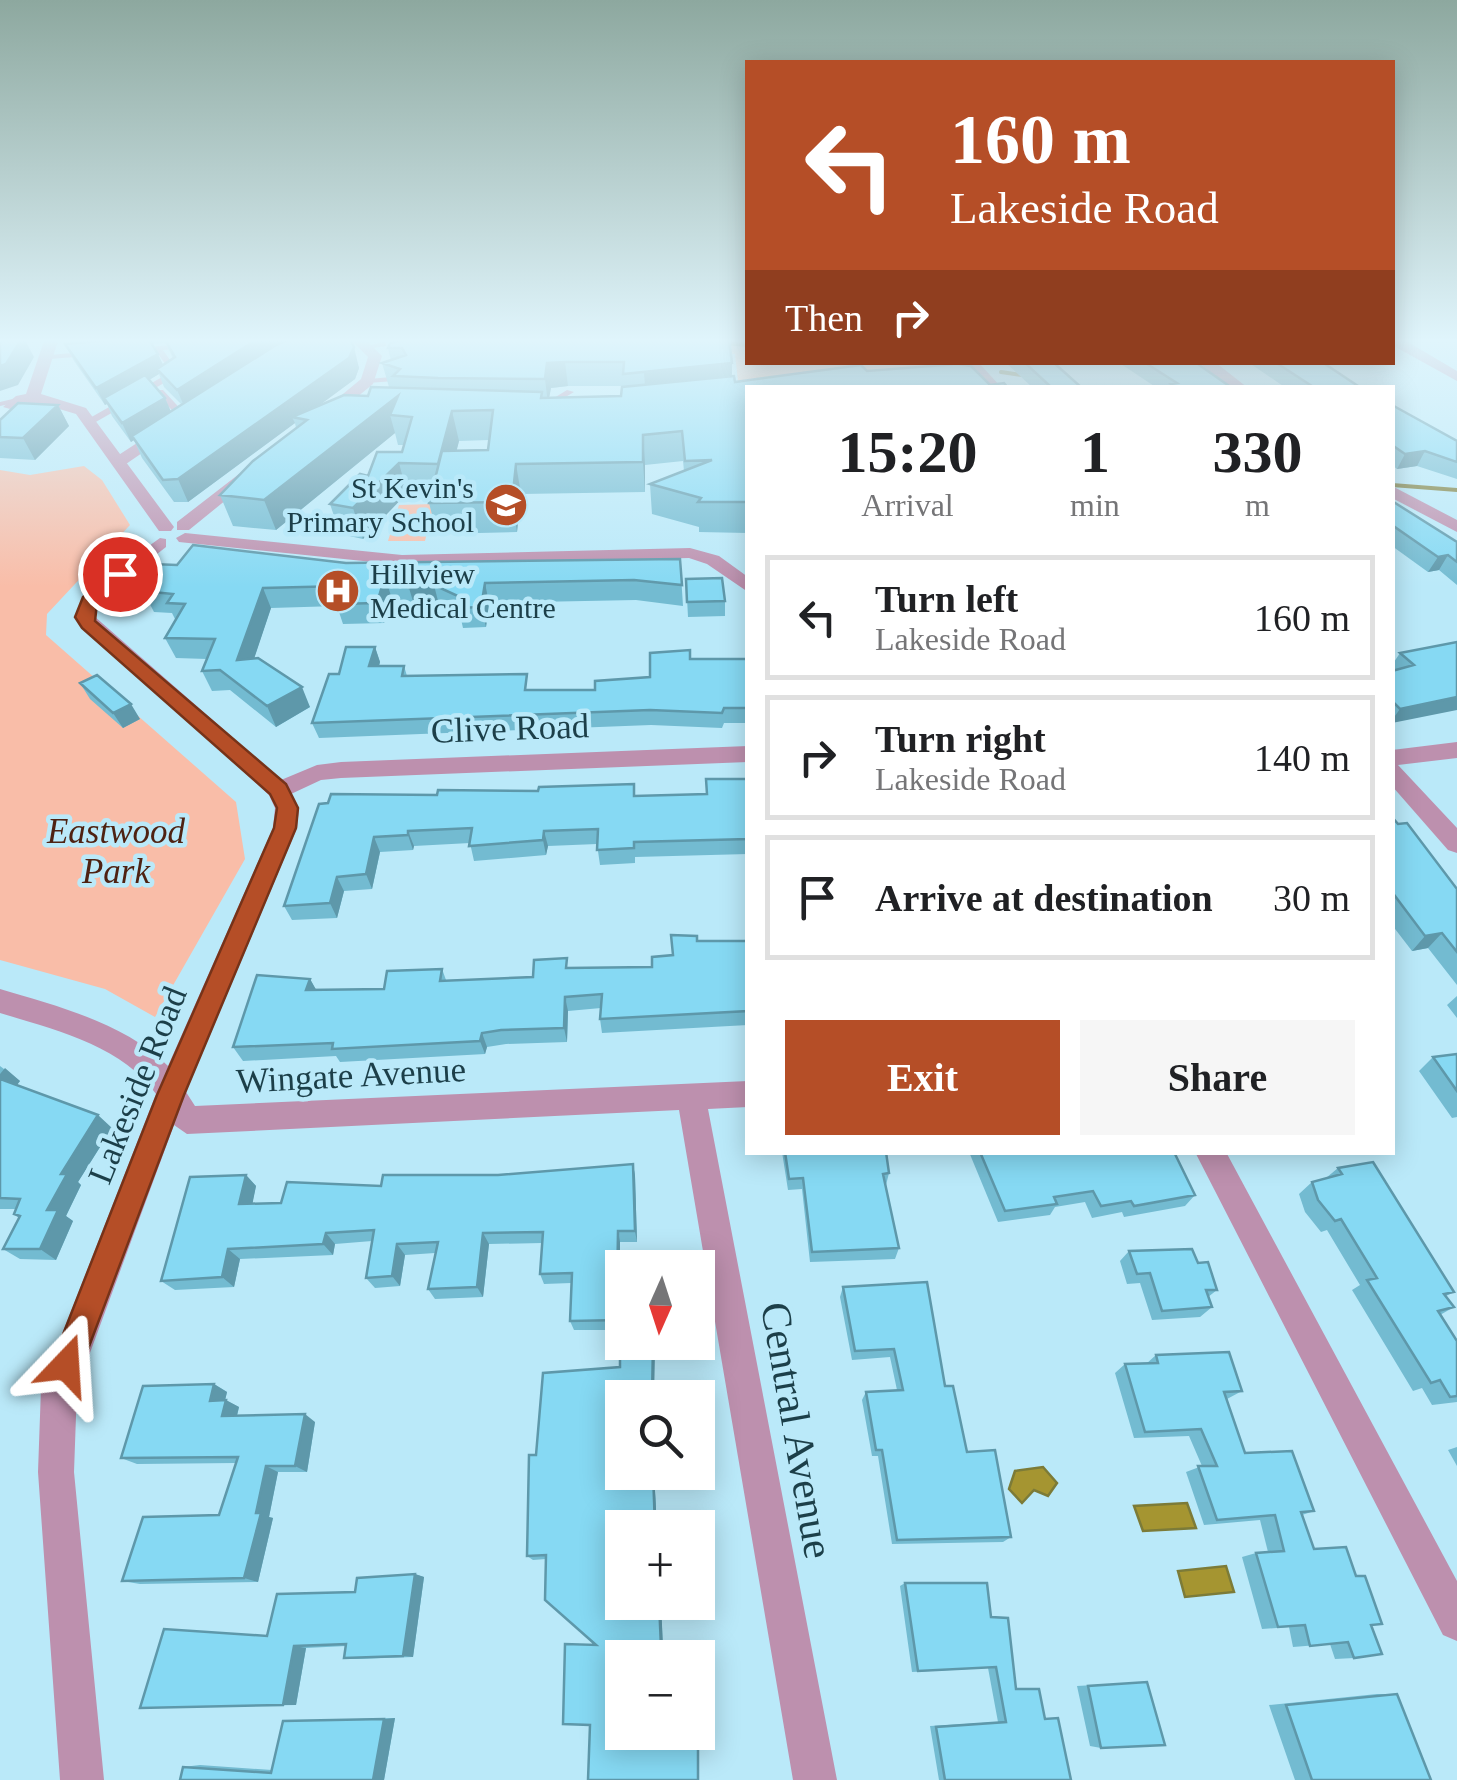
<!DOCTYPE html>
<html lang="en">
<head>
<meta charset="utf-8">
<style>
  :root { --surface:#fff; --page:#f6f6f6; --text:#202124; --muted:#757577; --line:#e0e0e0; --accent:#b54e27 }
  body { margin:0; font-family:Georgia,serif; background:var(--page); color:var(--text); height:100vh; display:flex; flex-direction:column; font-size:38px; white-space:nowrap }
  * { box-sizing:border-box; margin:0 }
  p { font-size:32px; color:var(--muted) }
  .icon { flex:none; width:55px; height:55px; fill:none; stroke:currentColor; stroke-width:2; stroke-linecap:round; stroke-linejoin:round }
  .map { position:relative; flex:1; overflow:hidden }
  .details { position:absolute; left:745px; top:385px; width:650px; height:770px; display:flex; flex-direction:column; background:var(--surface); border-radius:0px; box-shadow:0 5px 25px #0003 }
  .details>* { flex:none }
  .banner { position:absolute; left:745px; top:60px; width:650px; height:305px; border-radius:0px; box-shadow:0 5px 25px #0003; background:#b54e27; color:#fff; overflow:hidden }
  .needle { width:65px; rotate:183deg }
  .tools { position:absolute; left:605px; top:1250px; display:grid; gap:20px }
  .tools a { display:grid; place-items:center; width:110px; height:110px; border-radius:0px; background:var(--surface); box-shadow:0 5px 25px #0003; font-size:50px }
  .pin { position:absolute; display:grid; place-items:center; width:85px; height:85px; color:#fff; margin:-42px; border:5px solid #fff; border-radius:50%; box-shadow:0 2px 10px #0007 }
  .me { position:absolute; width:110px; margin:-55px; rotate:20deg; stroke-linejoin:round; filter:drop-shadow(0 0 8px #0008) }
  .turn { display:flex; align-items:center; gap:35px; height:210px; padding:0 40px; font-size:45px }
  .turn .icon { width:130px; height:130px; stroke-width:2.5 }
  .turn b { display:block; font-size:70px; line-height:85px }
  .then { display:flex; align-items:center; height:95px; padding:0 40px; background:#0003; gap:20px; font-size:38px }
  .eta { display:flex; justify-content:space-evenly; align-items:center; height:170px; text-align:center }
  .eta b { font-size:60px; font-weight:700; line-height:70px }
  .cta { display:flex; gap:20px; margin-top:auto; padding:20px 40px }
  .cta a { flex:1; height:115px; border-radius:0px; background:var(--accent); color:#fff; font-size:40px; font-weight:700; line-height:115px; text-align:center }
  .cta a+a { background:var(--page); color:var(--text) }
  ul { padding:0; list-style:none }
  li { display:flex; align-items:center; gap:30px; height:125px; margin:0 20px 15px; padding:0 20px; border:5px solid var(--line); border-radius:0px }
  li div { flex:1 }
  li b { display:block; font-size:38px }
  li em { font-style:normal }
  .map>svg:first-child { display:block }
  .green { fill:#f9bda8 }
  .water { fill:#a59531; stroke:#7c7b38; stroke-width:2.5 }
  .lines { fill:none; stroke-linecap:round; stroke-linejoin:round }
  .stream { stroke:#7c7b38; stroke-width:4 }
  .service { fill:#bd90ae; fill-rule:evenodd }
  .minor { fill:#bd90ae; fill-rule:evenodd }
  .tertiary { fill:#bd90ae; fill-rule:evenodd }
  .wall { fill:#73bbd1; fill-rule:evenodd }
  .shaded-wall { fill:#5e98aa }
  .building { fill:#86d9f3; stroke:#5e98aa; stroke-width:2.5 }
  .route { fill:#b54e27; stroke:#763319; stroke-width:2.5 }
  .labels { text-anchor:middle; stroke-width:9; stroke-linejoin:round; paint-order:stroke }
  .far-poi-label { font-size:30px; fill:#1c3f49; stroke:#bae9f9; text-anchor:end }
  .street-label { font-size:35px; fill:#1c3f49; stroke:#bae9f9 }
  .park-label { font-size:35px; font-style:italic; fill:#4e2212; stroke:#bae9f9 }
  .near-street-label { font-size:42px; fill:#1c3f49; stroke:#bae9f9 }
</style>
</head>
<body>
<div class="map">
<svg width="1457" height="1780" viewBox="0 0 1457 1780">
  <rect width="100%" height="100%" fill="#bae9f9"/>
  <path class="green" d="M560,338H747L748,362L949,363L961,374L739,390L735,354L631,356Z
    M84,466L102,480L130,525L47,614L46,635L236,802L245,859L155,1017L105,989L0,960V470L30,475Z
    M434,504L425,541H388L399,505Z"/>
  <path class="water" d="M1043,1467L1057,1483L1048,1496L1034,1490L1022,1503L1009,1489L1015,1471Z
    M1187,1503L1196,1528L1143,1531L1134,1506Z
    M1226,1566L1234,1592L1185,1597L1178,1571Z"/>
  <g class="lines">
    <path class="stream" d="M724,343L748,345
      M916,362L945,366
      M1001,372L1022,375
      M1392,485L1457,490"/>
    <path class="service" d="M383,342H386V346L367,349L363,347Z
      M185,344L189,346L188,348L163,350L179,373L178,375L94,423H88V419L171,372L156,351L137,352H134V348Z
      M85,352L89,354L88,356L49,359L45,357L49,355Z
      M404,376H407V380L368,383L364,381L368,379Z
      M157,390H163L187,416V420H181L157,394Z
      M567,390L574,392L562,399L560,413H554V398Z
      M21,397H24V401L0,406V402Z"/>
    <path class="minor" d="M1392,338H1401L1457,371V381L1392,345Z
      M1198,362H1215L1248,388H1231Z
      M160,428L174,431L126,464H114V458Z
      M1392,486L1457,520V532L1392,498Z
      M160,538L166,539V547L105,595L94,616L281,780L317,765L341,762L748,746V762L341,778L321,780L291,794L299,808L297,828L186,1092L195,1106L748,1081V1107L708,1109L837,1780H793L679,1110L187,1134L174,1125L77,1388L74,1472L104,1780H60L38,1472L41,1388L156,1094C123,1046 53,1029 0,1013V989C57,1006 125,1023 168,1066L273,828L275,808L269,795L74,617L90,588Z
      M1195,1152H1226L1457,1581V1641L1443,1635Z"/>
    <path class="tertiary" d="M45,338H59L41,394L86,408L174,527L171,531H159L76,414L46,405L32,415L3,407L16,396L26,394Z
      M349,338H364L382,356L373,384L329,420H319V414L361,379L368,357Z
      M962,362H978L1002,388H986Z
      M239,474L253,478L189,530H177V522Z
      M185,533L402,555L690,548L719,556L748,577V592L707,564L689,558L402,565L179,542L176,538Z
      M1457,742V758L1398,765L1457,828V853L1448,850L1392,786V750Z"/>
  </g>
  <path class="wall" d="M69,338H346L359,368L355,379L317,406L368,396L389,387L382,363L391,361L388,348L397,342L396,338H729L732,376L735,382L867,371L1008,388H748V533L699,532V527L652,514L650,484L684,471L683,461L645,465V492L521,494L517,532L437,534L429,503L431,493H407L363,539L340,534L330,504L402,452L404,445H398L395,433L276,530L233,526L220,495L296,428L295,423L188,502H174L142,458L134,440L131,442L112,416L107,404L105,405L74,361L65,344L71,343ZM166,343L173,359L163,365L152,344ZM159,374L164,387L181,404L170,411L165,398L149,380ZM568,386H624L621,396L549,397L551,388ZM489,440L488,450L456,451L459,441Z
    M1005,362H1053L1082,388H1033Z
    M1118,362H1195L1232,388H1157Z
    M1248,362H1322L1361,388H1286Z
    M58,405L69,426L35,460L0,458V420Z
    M1392,405L1457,441V479L1417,466L1397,469L1392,465Z
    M1392,501L1457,542V585L1439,570L1428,572L1392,546Z
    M680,559L683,606L636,600L489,603L486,627L463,628L460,615L439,605L415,608L391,596L384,623L343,624L337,606L271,608L254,658L310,707L276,727L230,690L212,691L202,671L207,659L176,658L165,638L176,621L172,613L154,612L143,591L177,565Z
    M686,579L725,601V616L688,617Z
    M1457,642L1392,723V665L1400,653Z
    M375,647L380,662L379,666H404L407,676L530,690H595L650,677L690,659H748V723H724L722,728L651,725L319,738L312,723L339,674Z
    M80,683L140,719L123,728L90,699Z
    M748,779V854L635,857V863L600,865L597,844L548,846L546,855L474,861L470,843L414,846L413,850L380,852L372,889L344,891L337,918L292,920L284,906L319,804L707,794Z
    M1392,817L1457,889V985L1428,948L1412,951L1392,925Z
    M697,941H748V1025L602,1033L600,1019L601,1008L568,1011L567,1042L506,1044L487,1047L485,1054L340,1062L336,1056L243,1061L233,1047L310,979L316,990L384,989L442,969L446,980L533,977L569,968L652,967Z
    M1457,996V1018L1447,1005Z
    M1457,1054V1117L1452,1118L1419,1071L1433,1057Z
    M0,1066L20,1081L17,1085L112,1128L78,1182L81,1185L66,1216L73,1221L56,1260L20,1259L3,1249L19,1218L14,1214L16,1209H0Z
    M782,1152H886L889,1173L886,1185L899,1248L895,1259L810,1262L802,1189L788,1190Z
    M969,1152H1174L1195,1195L1185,1206L1124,1217L1122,1212L1092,1218L1085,1202L1055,1207L1050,1215L998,1222Z
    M633,1164L635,1176L637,1242H620V1298L670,1342V1352L655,1353L622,1472H654L663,1647H679L681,1658H622L680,1743H699V1780L596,1645L546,1559L533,1560L527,1556L536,1455L620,1367V1330H574L570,1321L571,1283L544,1284L540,1274L542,1243L489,1244L483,1297L435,1299L428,1289L435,1253L405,1255L400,1286L375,1288L366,1278L372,1241L335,1244L333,1255L240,1259L234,1287L175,1290L161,1281L246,1175L256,1186L252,1204L281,1203L381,1186Z
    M1338,1168L1454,1292L1446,1296L1454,1307L1440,1315L1457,1341V1402L1432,1405L1422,1388L1413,1391L1352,1290L1360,1285L1327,1230L1321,1232L1305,1212L1299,1194L1312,1182L1326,1178Z
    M1129,1251L1198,1263L1217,1290L1208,1297L1212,1307L1200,1317L1152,1320L1140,1283L1127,1284L1120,1261Z
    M843,1287L945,1386L967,1452L1011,1537L1003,1542L892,1544L878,1456H872L862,1400L866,1392L897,1390L890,1357L852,1360L840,1297Z
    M1156,1355L1242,1391L1227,1399L1245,1453L1314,1511L1302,1515L1314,1549L1371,1625L1354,1658L1335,1659L1330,1644L1293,1647L1289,1627L1262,1629L1242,1557L1256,1553L1268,1552L1260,1520L1204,1525L1186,1472L1202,1466L1189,1436L1134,1438L1115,1373L1125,1364H1146Z
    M214,1384L227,1392L225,1400L239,1407L237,1416L315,1422L307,1472H278L269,1517L273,1518L258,1582L140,1584L122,1581L219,1515L236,1463L137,1464L121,1458Z
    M1457,1447V1466L1448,1450Z
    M415,1574L424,1577L413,1657L356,1659L344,1658L346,1646L306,1648L296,1705L140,1708L267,1636L355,1592Z
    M905,1583L991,1617L1016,1689L1045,1718H1058L1071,1780H939L930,1726L998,1722L988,1668L912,1672L900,1586Z
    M1147,1682L1101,1748L1090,1746L1077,1686Z
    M1377,1694H1397L1431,1780H1295L1269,1705Z
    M395,1718L384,1780L183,1767L200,1765L272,1770L283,1721Z"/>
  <path class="shaded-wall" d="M22,338H24L34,357L18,385L0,391V366Z
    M259,338H309L185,408L177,390Z
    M354,347L359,368L355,379L301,419L292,417L295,423L188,502L178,479Z
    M158,354L166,371L157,369L159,374L108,404L104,398L107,404L105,405L96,388Z
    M565,362L568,386L551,388L548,404L545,379L547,363Z
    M732,363V388L646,398L644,373Z
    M398,396L390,415L395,433L276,530L264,500Z
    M165,398L173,416L132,436L134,440L131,442L122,423Z
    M58,405L69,426L35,460L23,438Z
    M452,411L459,441L446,494L438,464Z
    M643,435L645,465V492L643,462Z
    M1425,451L1417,466L1397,469L1405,454Z
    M399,463L407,493L363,539L353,508Z
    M516,464L521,494L517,532L512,502Z
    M1448,555L1439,570L1428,572L1438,557Z
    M385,576L391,596L384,623L377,603Z
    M485,583L489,603L486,627L481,607Z
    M434,585L439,605L415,608L409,588Z
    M263,588L271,608L247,680L237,660Z
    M375,647L380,662L374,682L369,666Z
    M302,687L310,707L276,727L267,706Z
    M1457,697V710L1392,723V720L1400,709Z
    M131,704L140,719L123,728L113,713Z
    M408,831L414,846L413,850L408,835Z
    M544,831L548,846L546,855L543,840Z
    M374,837L380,852L372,889L366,874Z
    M337,877L344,891L337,918L330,903Z
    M1442,933L1428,948L1412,951L1425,936Z
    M310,979L318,993L306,990Z
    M565,997L568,1011L567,1042L564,1028Z
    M482,1033L487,1047L485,1054L480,1041Z
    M5,1068L20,1081L12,1091L0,1081V1074Z
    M98,1115L112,1128L78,1182L81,1185L66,1216L73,1221L56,1260L40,1249L47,1210L61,1174Z
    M633,1164L635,1176L637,1242L635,1231Z
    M246,1175L256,1186L250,1216L239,1204Z
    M618,1231L620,1242V1308L617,1298Z
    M326,1233L335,1244L333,1255L323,1244Z
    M483,1233L489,1244L483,1297L477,1287Z
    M397,1244L405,1255L400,1286L392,1276Z
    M228,1249L240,1259L234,1287L222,1277Z
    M653,1344L655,1353L654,1398H652Z
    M214,1384L227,1392L223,1409L210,1401Z
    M226,1400L239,1407L235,1423L222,1416Z
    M305,1414L315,1422L307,1472L295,1466Z
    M266,1466L278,1472L269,1517L273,1518L258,1582L244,1578Z
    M653,1472H654L657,1528H655Z
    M415,1574L424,1577L413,1657L403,1656Z
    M659,1602H661L663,1648L661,1647Z
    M294,1646L306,1648L296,1705H283Z
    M395,1718L384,1780H373L384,1719Z"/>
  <path class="building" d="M0,338H22L6,364L0,366Z
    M135,338H148L158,354L96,388L65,344Z
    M164,338H259L177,390L157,369L175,357Z
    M292,338H346L350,339L354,347L349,358L178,479L163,480L132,436L276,345Z
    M412,338H729L732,363L623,374L624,362H565L547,363L545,379L438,378L393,376L400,369L382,363L406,355L402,348H388L390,343Z
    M1024,362H1053L1082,388H1052Z
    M1144,362H1195L1232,388H1176L1171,384L1177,383Z
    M1275,362H1322L1361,388H1315Z
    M957,364L971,366L990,385L1004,383L1008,388H748V502H698L701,498L650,484L712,460L685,461L682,431L643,435V462L516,464L512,502L429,503L442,451L488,450L493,410L452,411L438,464L399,463L353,508L330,504L360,474L368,476L377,452H402L412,417L390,415L398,396L264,500L220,495L253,461L307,420L292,417L344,395L368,396L371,387L542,392L541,398L621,396L622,387L734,376L735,382L861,365L867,371Z
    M145,375L165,398L122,423L104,398Z
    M18,403L58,405L23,438L0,437V420Z
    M1392,405L1457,441V462L1425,451L1405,454L1392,445Z
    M1392,501L1457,542V562L1448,555L1438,557L1392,525Z
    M193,545L346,563L680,559L682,585L634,580L485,583L481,607L458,608L460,597L434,585L409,588L385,576L377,603L336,604L342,586L263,588L237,660L258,658L302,687L267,706L220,670L202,671L215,639L165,638L185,604L167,603L173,594L143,591L139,579L152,564L177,565Z
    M722,578L725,601L687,602L686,579Z
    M1457,642V697L1400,709L1392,701V671L1414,665L1400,653Z
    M346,647H375L369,666H404L402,676L527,674L525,690H595V681L650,677V653L690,650V659H748V708H724L722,713L650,710L312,723L329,674H339Z
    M97,675L131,704L113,713L80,683Z
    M706,779H748V839L634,842V848L597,850L598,829L544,831L543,840L469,846L472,828L408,831V835L374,837L366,874L337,877L330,903L284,906L319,804L328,803L331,794L437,795L438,790L538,791L539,787L634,784V796L707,794Z
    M1392,817L1398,824L1407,823L1457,889V952L1442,933L1425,936L1392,892Z
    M671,935L697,936V941H748V1011L600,1019L602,994L565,997L564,1028L501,1030L482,1033L480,1041L332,1049L333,1043L233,1047L257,975L310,979L306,990L384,989L387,971L442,969L440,981L533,977L534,960L567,958L566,968L652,967V957L673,955Z
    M1457,1054V1091L1433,1057Z
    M0,1079L98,1115L61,1174H67L47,1210H58L40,1249H3L20,1216L14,1214L20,1199L0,1198Z
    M785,1152H886L889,1173L883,1174L899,1248L812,1252L803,1178L789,1179Z
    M980,1152H1174L1195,1195L1134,1206L1131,1201L1101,1206L1093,1191L1054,1197L1057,1204L1005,1211Z
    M1373,1162L1454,1292L1444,1294L1454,1307L1438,1311L1457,1341V1396L1450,1397L1440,1380L1431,1383L1367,1280L1377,1278L1341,1219L1335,1221L1318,1200L1312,1182L1342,1174L1338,1168Z
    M633,1164L635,1231H618L617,1298H622V1342L669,1344H653L652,1398H622V1472H653L655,1528H622V1602H659L661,1647H679V1658H622V1732H678V1744H698V1780H588L590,1725L563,1724L565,1644L596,1645L545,1600L546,1555L527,1556L529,1455H536L543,1373L620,1367V1320L570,1321L572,1273L540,1274L543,1232L483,1233L477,1287L428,1289L438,1242L397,1244L392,1276L366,1278L374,1230L326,1233L323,1244L228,1249L222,1277L161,1281L190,1177L246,1175L239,1204L281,1203L287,1182L381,1186L383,1175H498Z
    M1192,1249L1198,1263L1208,1262L1217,1290H1206L1212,1307L1162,1311L1150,1273L1137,1274L1129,1251Z
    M927,1282L945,1386H953L967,1452L995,1450L1011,1537L897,1540L882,1450H876L866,1392L903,1390L894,1349L855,1351L843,1287Z
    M1229,1352L1242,1391L1224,1392L1245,1453L1292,1451L1314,1511L1301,1512L1314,1549L1346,1547L1356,1576H1365L1382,1624L1371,1625L1382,1654L1354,1658L1348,1642L1310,1646L1305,1625L1278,1627L1256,1553L1284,1551L1275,1515L1217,1520L1198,1466H1217L1201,1429L1145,1432L1125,1364L1158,1363L1156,1355Z
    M214,1384L210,1401L226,1400L222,1416L305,1414L295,1466H266L256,1513H261L244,1578L122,1581L143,1517L219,1515L238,1457L121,1458L143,1386Z
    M415,1574L403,1656L344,1658L346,1644L294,1646L283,1705L140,1708L164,1629L267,1636L277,1594L355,1592L357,1578Z
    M905,1583H987L991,1617L1008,1618L1016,1689H1039L1045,1719L1058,1718L1071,1780H945L936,1727L1006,1722L996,1667L918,1671Z
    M1147,1682L1165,1745L1101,1748L1088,1686Z
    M1397,1694L1431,1780H1312L1286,1705Z
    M384,1719L373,1780H180L183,1767L271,1773L283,1721Z"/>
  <linearGradient id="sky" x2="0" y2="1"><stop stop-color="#8da89f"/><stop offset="0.58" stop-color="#e0f5fc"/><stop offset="1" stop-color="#e0f5fc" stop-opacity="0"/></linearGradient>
  <rect width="1457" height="587" fill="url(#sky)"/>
  <path class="route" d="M114,570L128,574L97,603L95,621L286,784L298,808L296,828L184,1095L82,1365L78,1376L66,1381L55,1376L51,1365L157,1095L274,828L277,808L270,794L82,628L75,617L83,597Z"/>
  <defs>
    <g id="school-disc" transform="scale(2.25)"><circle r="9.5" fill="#b54e27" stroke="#bae9f9"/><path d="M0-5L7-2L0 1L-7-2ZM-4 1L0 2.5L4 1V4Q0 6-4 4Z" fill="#fff"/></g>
    <g id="hospital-disc" transform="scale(2.25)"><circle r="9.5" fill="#b54e27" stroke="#bae9f9"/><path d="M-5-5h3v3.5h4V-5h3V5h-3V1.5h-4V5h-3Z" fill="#fff"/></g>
  </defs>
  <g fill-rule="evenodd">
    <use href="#school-disc" x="506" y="505"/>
    <use href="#hospital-disc" x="338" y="591"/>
  </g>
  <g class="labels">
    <g class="far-poi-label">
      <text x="474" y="498">St Kevin's<tspan x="474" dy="34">Primary School</tspan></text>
      <text x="370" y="584" text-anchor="start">Hillview<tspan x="370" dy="34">Medical Centre</tspan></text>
    </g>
    <g class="street-label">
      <text transform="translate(510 728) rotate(-2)" y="12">Clive Road</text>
      <text transform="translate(351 1075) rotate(-3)" y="12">Wingate Avenue</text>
      <text transform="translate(137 1085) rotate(-68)" y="12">Lakeside Road</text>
    </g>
    <g class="park-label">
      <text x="116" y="843">Eastwood<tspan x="116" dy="40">Park</tspan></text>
    </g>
    <g class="near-street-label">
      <text transform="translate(798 1430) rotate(80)" y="15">Central Avenue</text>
    </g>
  </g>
</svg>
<div class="tools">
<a><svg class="needle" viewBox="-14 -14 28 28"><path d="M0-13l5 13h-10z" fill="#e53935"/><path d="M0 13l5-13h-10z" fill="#757577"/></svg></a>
<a><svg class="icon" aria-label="search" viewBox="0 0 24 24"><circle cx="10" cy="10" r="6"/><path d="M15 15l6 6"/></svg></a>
<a>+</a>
<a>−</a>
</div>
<div class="pin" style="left:120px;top:574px;background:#d93025"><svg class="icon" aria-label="arrive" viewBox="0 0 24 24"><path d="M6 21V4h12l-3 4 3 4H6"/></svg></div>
<svg class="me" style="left:66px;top:1365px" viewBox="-20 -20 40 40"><path d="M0-17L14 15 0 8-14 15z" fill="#b54e27" stroke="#fff" stroke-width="4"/></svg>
<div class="banner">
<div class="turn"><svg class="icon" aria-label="left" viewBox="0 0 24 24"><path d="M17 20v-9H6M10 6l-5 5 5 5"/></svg><div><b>160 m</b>Lakeside Road</div></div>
<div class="then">Then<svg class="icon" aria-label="right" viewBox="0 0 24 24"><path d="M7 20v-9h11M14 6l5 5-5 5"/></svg></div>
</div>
<section class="details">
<div class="eta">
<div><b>15:20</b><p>Arrival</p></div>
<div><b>1</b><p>min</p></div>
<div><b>330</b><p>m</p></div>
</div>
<ul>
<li><svg class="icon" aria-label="left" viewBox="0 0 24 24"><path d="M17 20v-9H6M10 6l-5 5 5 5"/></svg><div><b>Turn left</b><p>Lakeside Road</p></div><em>160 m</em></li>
<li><svg class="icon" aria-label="right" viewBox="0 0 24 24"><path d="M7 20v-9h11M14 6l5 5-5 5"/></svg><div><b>Turn right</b><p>Lakeside Road</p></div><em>140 m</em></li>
<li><svg class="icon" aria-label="arrive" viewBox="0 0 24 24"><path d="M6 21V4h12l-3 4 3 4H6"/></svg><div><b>Arrive at destination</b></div><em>30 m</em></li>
</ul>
<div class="cta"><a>Exit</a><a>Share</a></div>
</section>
</div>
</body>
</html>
